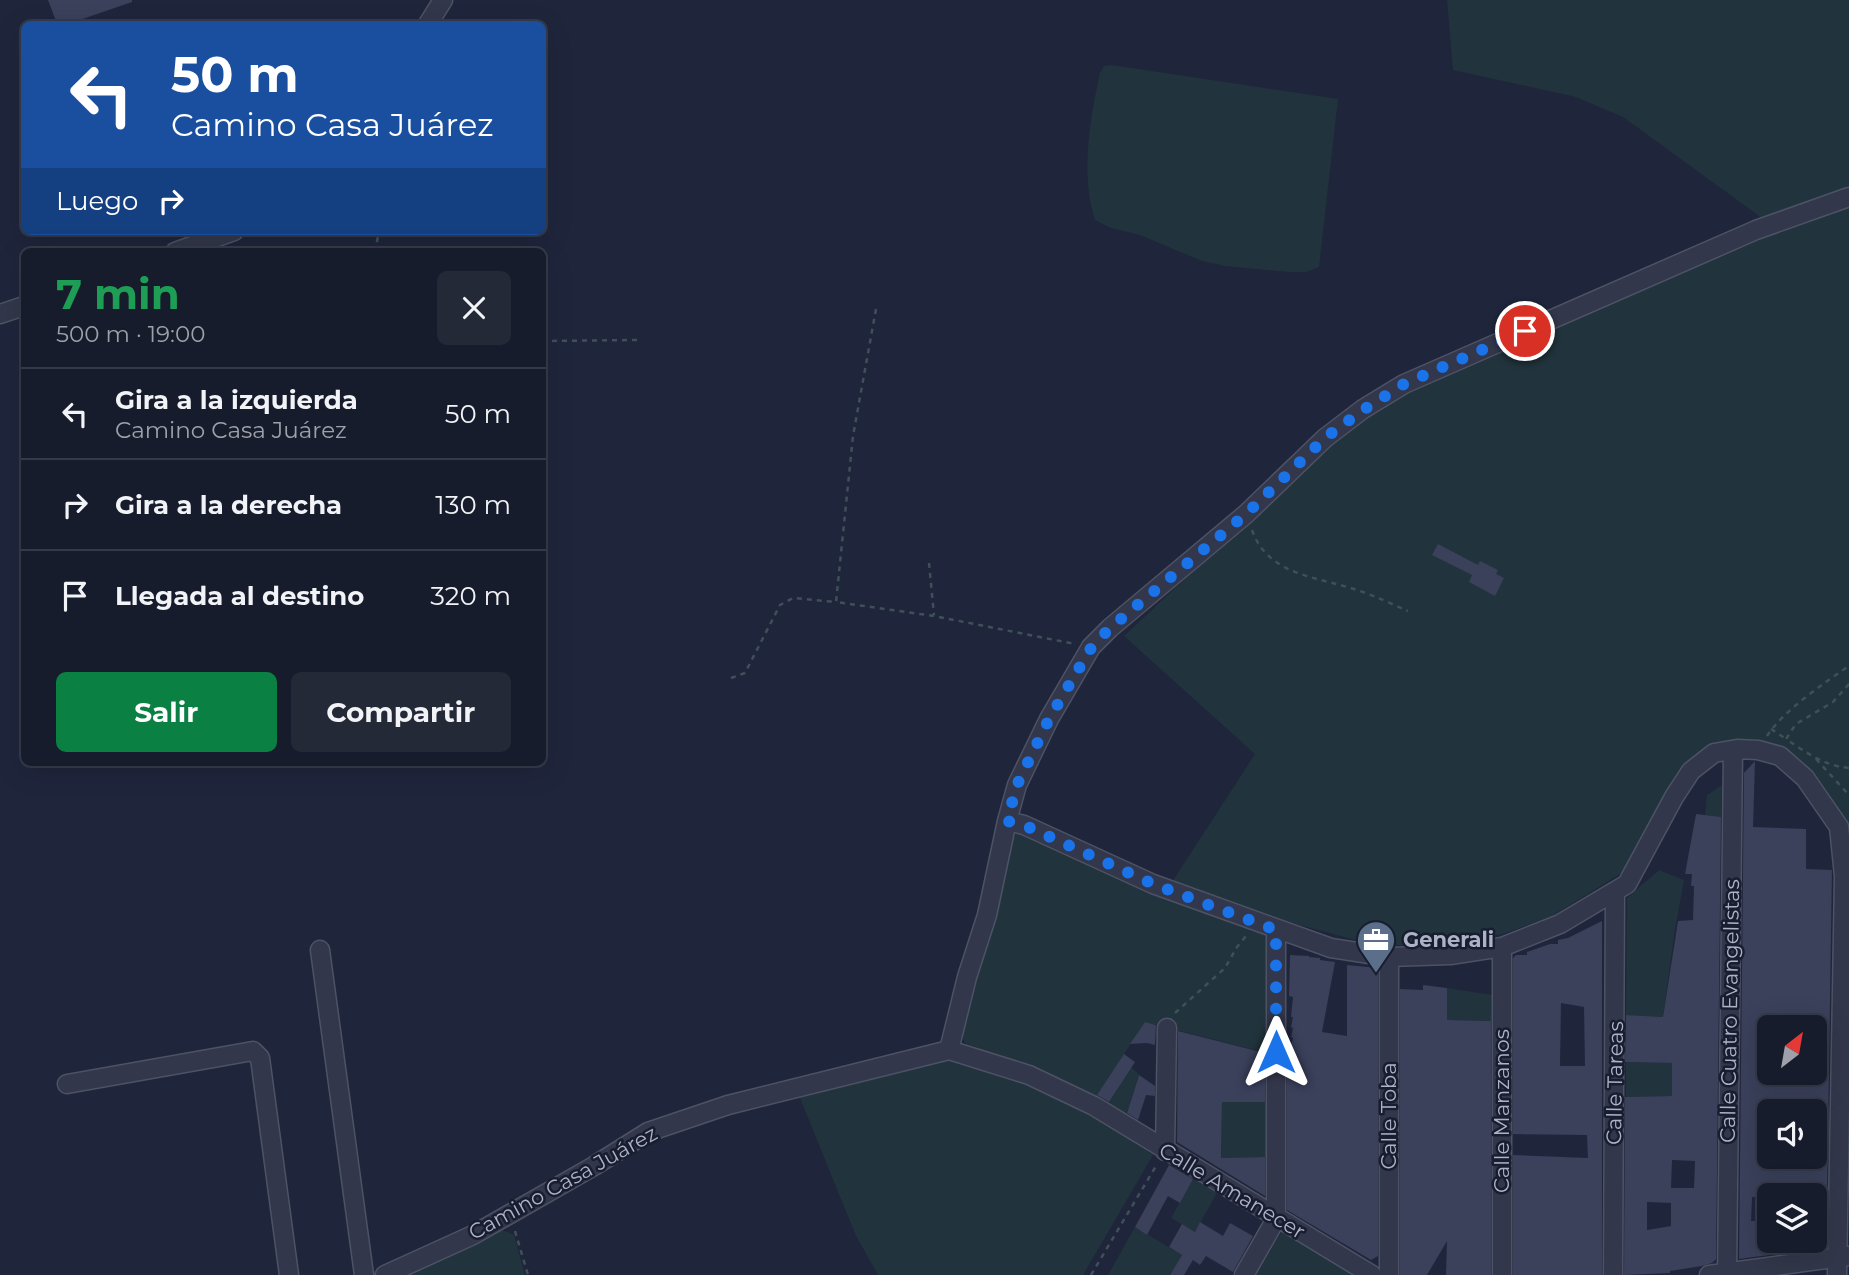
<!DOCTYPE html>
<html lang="es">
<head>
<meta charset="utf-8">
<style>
  :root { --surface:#171c2c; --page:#242938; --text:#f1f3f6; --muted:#9ea1a9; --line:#363a48; --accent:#0b8043 }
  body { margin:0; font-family:Montserrat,sans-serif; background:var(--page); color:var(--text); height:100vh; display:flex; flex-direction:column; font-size:26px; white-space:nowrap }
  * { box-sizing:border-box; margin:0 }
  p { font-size:23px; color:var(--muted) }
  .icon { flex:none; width:38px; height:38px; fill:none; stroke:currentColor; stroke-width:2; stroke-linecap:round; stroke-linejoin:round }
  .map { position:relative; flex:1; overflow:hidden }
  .sheet { position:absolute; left:21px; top:248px; width:525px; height:518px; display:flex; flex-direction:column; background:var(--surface); border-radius:10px; box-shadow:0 7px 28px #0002,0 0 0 2px var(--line) }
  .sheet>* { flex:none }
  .hud { position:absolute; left:21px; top:21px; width:525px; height:214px; border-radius:10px; box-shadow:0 7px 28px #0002,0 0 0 2px var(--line); background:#1a4fa0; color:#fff; overflow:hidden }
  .needle { width:46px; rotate:31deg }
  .controls { position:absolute; left:1757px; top:1015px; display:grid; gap:14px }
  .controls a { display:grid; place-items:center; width:70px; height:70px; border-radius:10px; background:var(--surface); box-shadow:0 7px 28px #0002,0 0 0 2px var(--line); font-size:35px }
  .pin { position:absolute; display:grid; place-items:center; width:60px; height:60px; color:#fff; margin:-30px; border:4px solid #fff; border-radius:50%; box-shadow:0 2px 7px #0007 }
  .me { position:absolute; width:77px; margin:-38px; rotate:0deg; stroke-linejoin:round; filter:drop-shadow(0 0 5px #0008) }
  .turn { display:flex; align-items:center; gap:24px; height:147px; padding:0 35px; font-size:32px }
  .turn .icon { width:91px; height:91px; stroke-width:2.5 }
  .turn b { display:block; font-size:49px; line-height:60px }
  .then { display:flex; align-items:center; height:66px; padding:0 35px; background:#0003; gap:14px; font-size:26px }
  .round { display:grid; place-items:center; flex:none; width:74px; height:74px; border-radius:10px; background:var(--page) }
  .head { display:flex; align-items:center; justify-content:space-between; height:119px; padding:0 35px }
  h1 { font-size:42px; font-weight:700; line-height:52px; color:#1e9e55 }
  .primary-button { display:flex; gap:14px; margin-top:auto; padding:14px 35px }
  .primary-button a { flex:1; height:80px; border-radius:10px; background:var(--accent); color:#fff; font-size:28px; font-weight:700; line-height:80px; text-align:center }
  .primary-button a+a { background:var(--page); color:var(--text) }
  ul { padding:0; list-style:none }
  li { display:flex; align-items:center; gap:21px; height:91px; padding:0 35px; border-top:2px solid var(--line) }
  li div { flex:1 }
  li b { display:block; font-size:26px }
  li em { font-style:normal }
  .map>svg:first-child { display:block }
  .green { fill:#21333c }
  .building { fill:#3b405b; fill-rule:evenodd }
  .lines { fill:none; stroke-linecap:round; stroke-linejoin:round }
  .street-casing { stroke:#4d5265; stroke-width:21 }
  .path { stroke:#3f5059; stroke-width:2.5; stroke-dasharray:5 5; stroke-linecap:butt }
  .street { stroke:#33374b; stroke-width:18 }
  .route { stroke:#1a73e8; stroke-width:12; stroke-dasharray:0 21.6 }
  .labels { text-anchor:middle; stroke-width:5; stroke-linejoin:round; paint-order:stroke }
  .poi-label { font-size:21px; font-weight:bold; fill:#adb2c7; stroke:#181d2f; text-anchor:start }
  .street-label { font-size:21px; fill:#adb2c7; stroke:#181d2f }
</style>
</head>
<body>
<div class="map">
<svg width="1849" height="1275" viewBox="0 0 1849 1275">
  <rect width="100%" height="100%" fill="#1f253b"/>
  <path class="green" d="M1447,0H1849V193L1766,221L1623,117L1576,97L1453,70Z
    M1111,65L1338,99L1319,267L1306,272H1288L1225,266L1202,261L1140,235L1111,228L1095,220C1080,175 1090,118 1100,73L1104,66Z
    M1849,201V835C1838,808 1822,775 1796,759C1785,752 1736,748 1720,745L1628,869L1552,916L1503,934L1425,946L1370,944L1266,916L1172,882L1255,754L1124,636L1242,525L1309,458L1392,398L1686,263Z
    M1722,785L1721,818L1705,815L1707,795Z
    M1016,834L1032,836L1266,934L1267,1053L1145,1022L1121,1059L1139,1074L1126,1115L1108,1104L1120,1085L1109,1077L1094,1100L1056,1078L965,1043L961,1033L1009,842Z
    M1659,870L1684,880L1675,930L1663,1017L1626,1015L1627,898Z
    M1447,988L1493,995V1021L1447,1020Z
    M944,1060L975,1063L1057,1093L1153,1155L1083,1275H878L856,1236L798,1093Z
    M1626,1062L1672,1063V1096L1626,1097Z
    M1222,1102H1267V1157L1221,1158Z
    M1193,1179L1217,1193L1195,1232L1171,1218Z
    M1135,1227L1182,1255L1170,1275H1108Z
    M502,1230L514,1235L525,1275H403Z
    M1282,1231L1352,1272L1350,1275H1256Z"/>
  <path class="building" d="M48,0H132V2L68,24H57Z
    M1438,544L1478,565L1480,561L1498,570L1496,574L1504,578L1495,596L1469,582L1472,575L1432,555Z
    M1755,761L1753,827L1806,829V869L1832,870L1827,1199H1815V1195L1752,1197L1751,1221H1769V1241H1806L1807,1250L1739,1259L1744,773ZM1769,1027H1815V1073H1762V1039H1769ZM1769,1111H1815V1157H1769Z
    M1696,814L1721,817L1716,1259L1712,1263L1702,1266L1670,1271V1273L1624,1275L1625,1097L1672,1096V1063L1625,1062L1626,1015L1663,1017L1678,921L1693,920L1694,886H1691L1692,874H1685ZM1672,1160L1695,1161L1694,1188H1671ZM1647,1202L1671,1203V1226L1647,1230Z
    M1602,921V1275H1513V1155L1588,1158L1587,1135L1513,1134V958L1516,955H1527V952L1550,944H1558V940L1568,938ZM1561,1003L1584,1007L1585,1066H1560Z
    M1290,955L1309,956V957L1320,958V960L1335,962L1322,1032L1347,1036V965L1378,968V1256L1371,1260L1287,1210V1059L1293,1038L1291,1037L1293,1028L1291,1027L1293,1017H1291L1293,997L1289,996Z
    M1423,985L1447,988V1020L1491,1021V1275H1446L1447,1241L1427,1275H1400V989L1423,990Z
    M1145,1022L1156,1025L1155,1045L1147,1043L1130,1044Z
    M1178,1031L1265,1053V1102H1222L1221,1158L1265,1157V1196L1177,1142Z
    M1124,1054L1135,1062L1109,1102L1097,1095Z
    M1139,1075L1155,1086V1096L1146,1095L1138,1120L1127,1113Z
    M1169,1165L1193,1179L1180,1203L1168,1196L1147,1235L1135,1227Z
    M1826,1220V1246L1815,1249V1221Z
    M1200,1222L1223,1236L1230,1223L1253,1236L1233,1272L1206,1256L1200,1265L1193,1260L1184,1275H1170L1182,1255L1169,1247L1182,1224L1195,1232Z"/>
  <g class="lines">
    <g class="street-casing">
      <path id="street" d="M428,24L443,0
        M175,252L234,231
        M0,314L24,306
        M1007,821L1017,785L1049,719L1091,647L1110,628L1246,514L1325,438L1363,409L1404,384L1756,230L1849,197
        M1502,947V1275
        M320,950L364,1275
        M949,1050L1029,1075L1094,1106L1372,1275
        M67,1084L253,1051L260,1058L289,1275
        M1165,1151L1167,1028
        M385,1275L473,1235L594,1166L648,1132L728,1105L949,1050L967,977L987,915L1007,821L1024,825L1153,884L1331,948L1389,957L1450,955L1502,947L1560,924L1627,884L1674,797L1691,771L1714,753L1737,749L1758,750L1780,756L1805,778L1839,827L1844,876L1837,1275
        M1244,1275L1276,1219V930
        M1389,1275V957
        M1613,1275L1615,892
        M1709,1275L1848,1256
        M1727,1275L1733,750"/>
    </g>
    <path class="path" d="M375,252L379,231
      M876,309L853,436L836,602L934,616L1075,644
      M542,341L638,340
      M1252,530C1268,576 1319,577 1357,590C1375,596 1392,604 1408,611
      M929,563L934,615
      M731,678L745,673L780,605L793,598L836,602
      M1849,684L1833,702L1796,724L1786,739C1805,752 1825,766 1849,768
      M1771,729L1786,739
      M1767,736C1782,712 1825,682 1849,666
      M1816,759L1849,795
      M1175,1013L1225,968L1237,947L1246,936
      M515,1231L528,1275
      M1091,1275L1156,1166"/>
    <use href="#street" class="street"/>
  </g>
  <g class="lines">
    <path class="route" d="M1276,1052V930L1153,884L1024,825L1007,821L1017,785L1049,719L1091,648L1110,628L1246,514L1325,438L1363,410L1404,384L1525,331"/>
  </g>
  <defs>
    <g id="office-pin" transform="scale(2.0125)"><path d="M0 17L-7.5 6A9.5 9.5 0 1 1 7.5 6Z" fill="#5c6f8a" stroke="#181d2f"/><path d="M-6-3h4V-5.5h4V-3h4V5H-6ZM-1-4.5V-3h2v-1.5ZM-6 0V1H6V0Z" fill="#fff"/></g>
  </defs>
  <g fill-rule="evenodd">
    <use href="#office-pin" x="1376" y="940"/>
  </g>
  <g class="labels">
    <g class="poi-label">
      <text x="1403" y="947">Generali</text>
    </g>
    <g class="street-label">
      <text transform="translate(1730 1011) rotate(-89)" y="7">Calle Cuatro Evangelistas</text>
      <text transform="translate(1615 1083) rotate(-89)" y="7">Calle Tareas</text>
      <text transform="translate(1502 1111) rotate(-90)" y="7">Calle Manzanos</text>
      <text transform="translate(1389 1116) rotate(-90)" y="7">Calle Toba</text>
      <text transform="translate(563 1183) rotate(-29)" y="7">Camino Casa Juárez</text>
      <text transform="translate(1232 1191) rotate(31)" y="7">Calle Amanecer</text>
    </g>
  </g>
</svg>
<div class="controls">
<a><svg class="needle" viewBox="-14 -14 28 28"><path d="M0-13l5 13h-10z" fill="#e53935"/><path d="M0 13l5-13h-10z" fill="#9ea1a9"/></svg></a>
<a><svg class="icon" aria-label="sound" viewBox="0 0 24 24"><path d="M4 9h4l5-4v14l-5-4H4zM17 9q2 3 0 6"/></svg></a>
<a><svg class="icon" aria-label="layers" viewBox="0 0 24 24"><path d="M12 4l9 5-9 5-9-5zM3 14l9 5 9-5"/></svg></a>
</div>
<div class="pin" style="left:1525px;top:331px;background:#d93025"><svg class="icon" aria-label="arrive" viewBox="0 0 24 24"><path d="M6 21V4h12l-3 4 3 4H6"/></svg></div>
<svg class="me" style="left:1276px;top:1052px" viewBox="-20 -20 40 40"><path d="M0-17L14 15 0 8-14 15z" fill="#1a73e8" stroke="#fff" stroke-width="4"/></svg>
<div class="hud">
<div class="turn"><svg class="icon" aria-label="left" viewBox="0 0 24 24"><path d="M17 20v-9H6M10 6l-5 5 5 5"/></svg><div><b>50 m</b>Camino Casa Juárez</div></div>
<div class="then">Luego<svg class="icon" aria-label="right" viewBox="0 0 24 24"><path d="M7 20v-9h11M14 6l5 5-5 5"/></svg></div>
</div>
<section class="sheet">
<div class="head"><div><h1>7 min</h1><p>500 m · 19:00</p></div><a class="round"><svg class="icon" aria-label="close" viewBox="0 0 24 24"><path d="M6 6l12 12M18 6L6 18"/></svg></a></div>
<ul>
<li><svg class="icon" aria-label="left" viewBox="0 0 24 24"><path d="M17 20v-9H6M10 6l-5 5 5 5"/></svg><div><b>Gira a la izquierda</b><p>Camino Casa Juárez</p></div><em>50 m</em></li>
<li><svg class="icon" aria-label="right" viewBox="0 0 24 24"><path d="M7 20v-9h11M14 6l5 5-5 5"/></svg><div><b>Gira a la derecha</b></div><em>130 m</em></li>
<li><svg class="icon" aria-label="arrive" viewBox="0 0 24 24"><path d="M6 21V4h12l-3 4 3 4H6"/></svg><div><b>Llegada al destino</b></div><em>320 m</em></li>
</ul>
<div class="primary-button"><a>Salir</a><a>Compartir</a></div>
</section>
</div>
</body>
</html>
